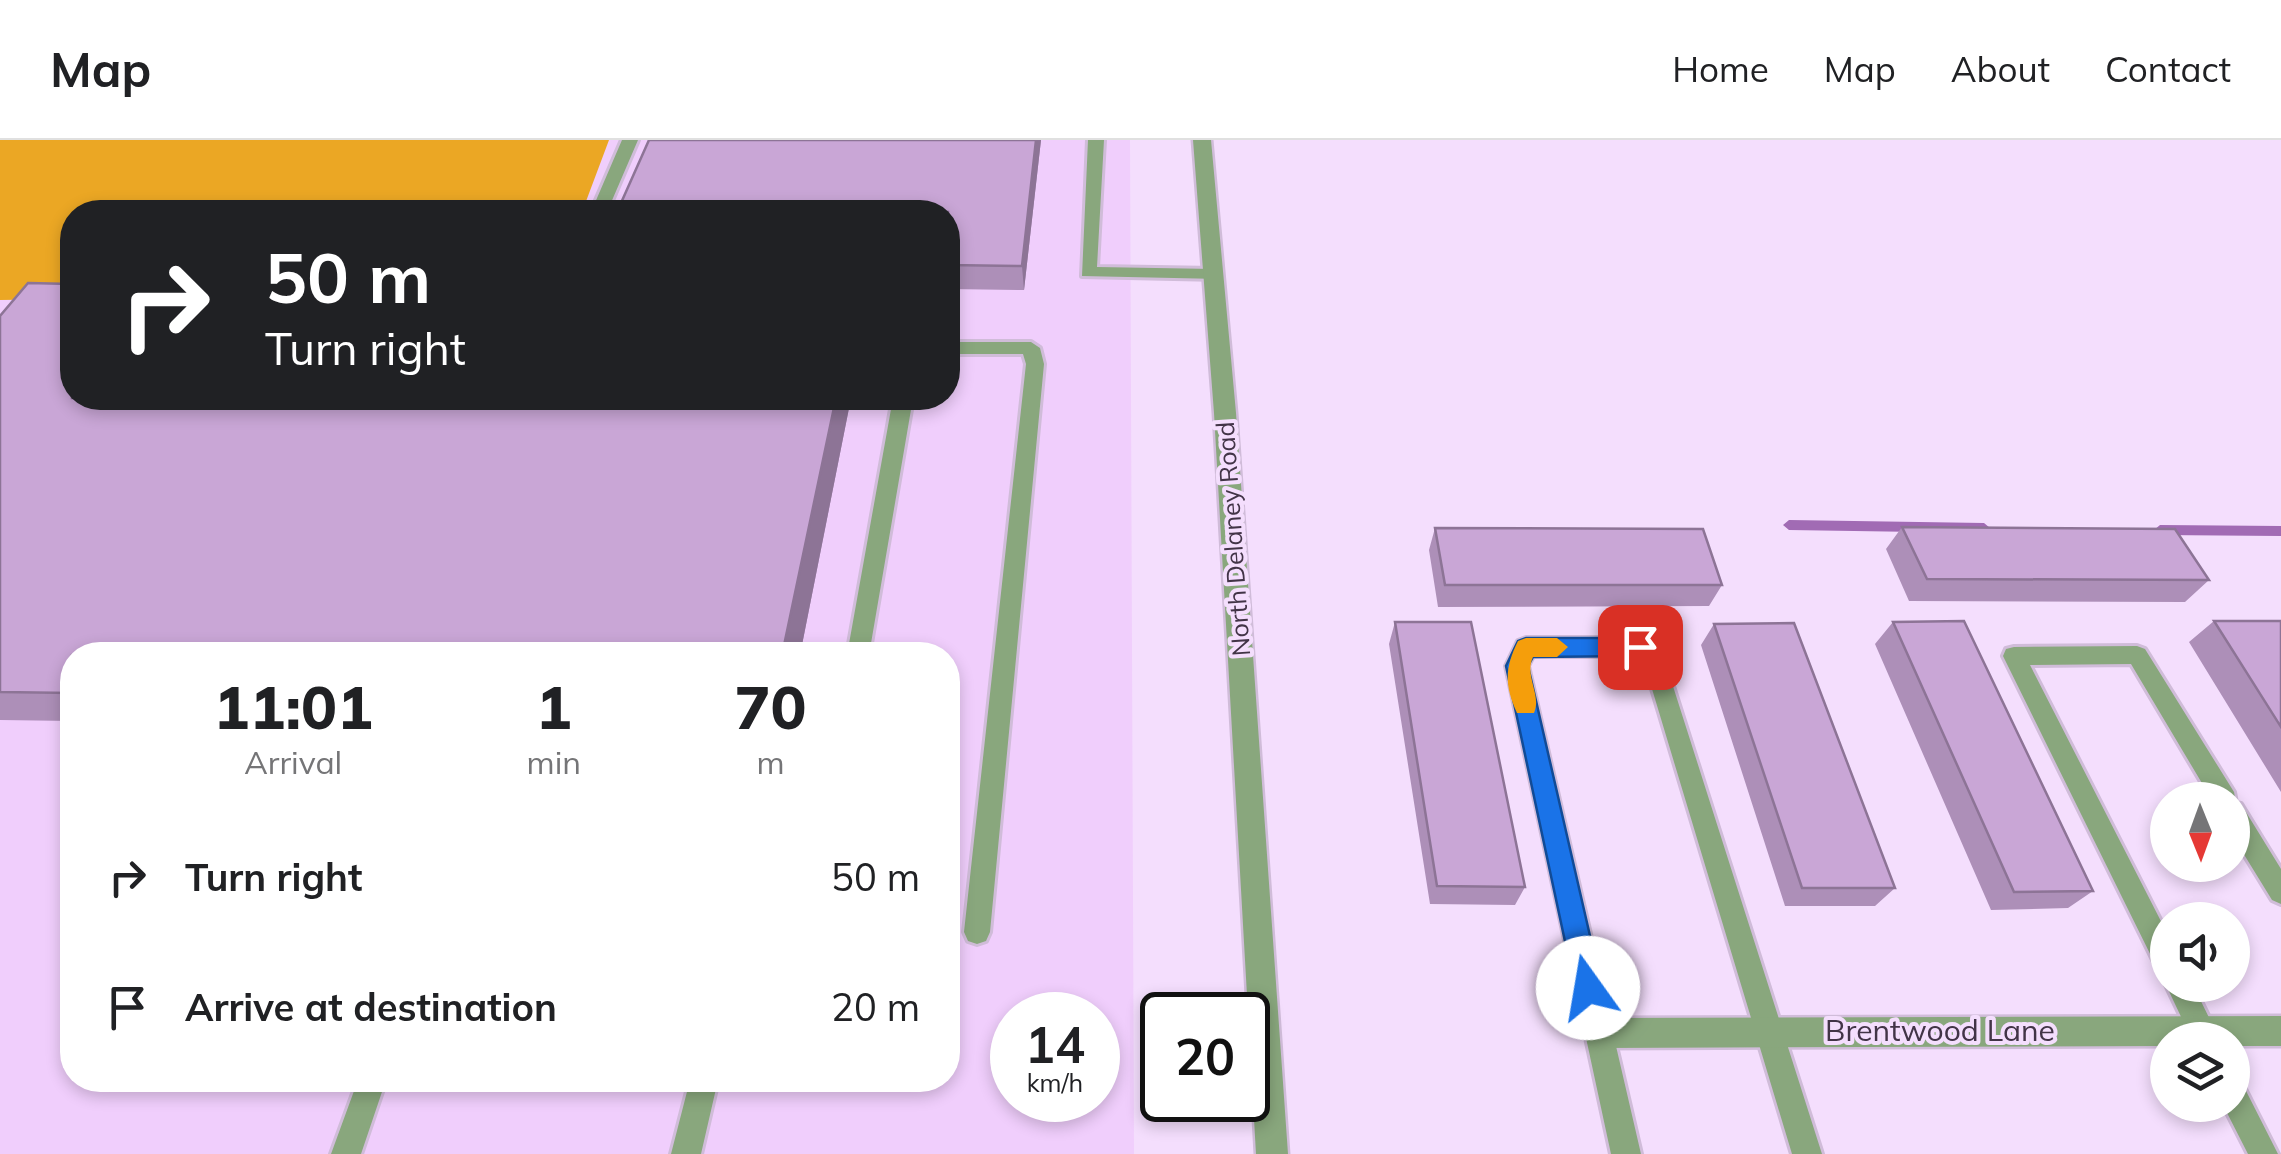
<!DOCTYPE html>
<html lang="en">
<head>
<meta charset="utf-8">
<style>
  :root { --surface:#fff; --page:#f6f6f6; --text:#202124; --muted:#757577; --line:#e0e0e0 }
  body { margin:0; font-family:Mulish,sans-serif; background:var(--page); color:var(--text); height:100vh; display:flex; flex-direction:column; font-size:38px; white-space:nowrap }
  * { box-sizing:border-box; margin:0 }
  p { font-size:32px; color:var(--muted) }
  .icon { flex:none; width:55px; height:55px; fill:none; stroke:currentColor; stroke-width:2; stroke-linecap:round; stroke-linejoin:round }
  .map { position:relative; flex:1; overflow:hidden }
  .drawer { position:absolute; left:60px; top:502px; width:900px; height:450px; display:flex; flex-direction:column; background:var(--surface); border-radius:40px; box-shadow:0 5px 15px #0003 }
  .drawer>* { flex:none }
  .top-card { position:absolute; left:60px; top:60px; width:900px; height:210px; border-radius:40px; box-shadow:0 5px 15px #0003; background:#202124; color:#fff; overflow:hidden }
  .needle { width:65px; rotate:179deg }
  .fabs { position:absolute; left:2150px; top:642px; display:grid; gap:20px }
  .fabs a { display:grid; place-items:center; width:100px; height:100px; border-radius:50%; background:var(--surface); box-shadow:0 5px 15px #0003; font-size:50px }
  .speed { position:absolute; left:990px; top:852px; display:flex; gap:20px; font-size:50px; font-weight:700; text-align:center }
  .speed>* { display:grid; place-content:center; width:130px; height:130px; border-radius:50%; background:var(--surface); box-shadow:0 5px 15px #0003; line-height:1 }
  .speed small { font-size:25px; font-weight:400 }
  .speed .limit { border:5px solid #111; border-radius:15px; background:#fff; color:#111 }
  .pin { position:absolute; display:grid; place-items:center; width:85px; height:85px; color:#fff; margin:-42px; border-radius:20px; box-shadow:0 5px 15px #0006 }
  .me { position:absolute; width:110px; margin:-55px; rotate:347deg; stroke-linejoin:round; filter:drop-shadow(0 0 8px #0008) }
  .turn { display:flex; align-items:center; gap:35px; height:210px; padding:0 40px; font-size:45px }
  .turn .icon { width:130px; height:130px; stroke-width:2.5 }
  .turn b { display:block; font-size:70px; line-height:85px }
  .eta { display:flex; justify-content:space-evenly; align-items:center; height:170px; text-align:center }
  .eta b { font-size:60px; font-weight:800; line-height:70px }
  ul { padding:0; list-style:none }
  li { display:flex; align-items:center; gap:30px; height:130px; padding:0 40px }
  li div { flex:1 }
  li b { display:block; font-size:38px }
  li em { font-style:normal }
  header { display:flex; align-items:center; gap:60px; box-sizing:border-box; height:140px; padding:0 50px; background:var(--surface); border-bottom:2px solid var(--line) }
  header strong { font-size:48px }
  nav { display:flex; gap:55px; margin-inline-start:auto; font-size:35px }
  .map>svg:first-child { display:block }
  .built { fill:#f0cefc; fill-rule:evenodd }
  .forest { fill:#eba724 }
  .lines { fill:none; stroke-linecap:round; stroke-linejoin:round }
  .stream { fill:#a16bb4; fill-rule:evenodd }
  .service-casing { stroke:#d0bcd9; stroke-width:6 }
  .minor-casing { stroke:#d0bcd9; stroke-width:5 }
  .tertiary-casing { stroke:#d0bcd9; stroke-width:5 }
  .service { fill:#89a77d; fill-rule:evenodd }
  .minor { fill:#89a77d; fill-rule:evenodd }
  .tertiary { fill:#89a77d; fill-rule:evenodd }
  .wall { fill:#ad8fb8 }
  .shaded-wall { fill:#8d7496 }
  .building { fill:#c9a6d6; stroke:#8d7496; stroke-width:2.5 }
  .route { fill:#1a73e8; stroke:#114b97; stroke-width:2.5 }
  .slow { fill:#f59e0b }
  .labels { text-anchor:middle; stroke-width:8; stroke-linejoin:round; paint-order:stroke }
  .street-label { font-size:25px; fill:#423447; stroke:#f4defd }
  .near-street-label { font-size:30px; fill:#423447; stroke:#f4defd }
</style>
</head>
<body>
<header>
<strong>Map</strong>
<nav><a>Home</a><a>Map</a><a>About</a><a>Contact</a></nav>
</header>
<div class="map">
<svg width="2281" height="1014" viewBox="0 0 2281 1014">
  <rect width="100%" height="100%" fill="#f4defd"/>
  <path class="built" d="M0,0H1130L1134,1014H0ZM72,72H948V258H72ZM72,515H948V940H72ZM1012,875H1098V960H1012Z"/>
  <path class="forest" d="M0,0H609L582,72H72V159L0,160Z"/>
  <g class="lines">
    <path class="stream" d="M1789,380L1984,383L1990,388L1984,393L1789,390L1783,385Z
      M2160,385L2281,386V396L2160,395L2154,390Z"/>
    <g class="service-casing">
      <path id="service" d="M622,0H638L607,72H591Z
        M1088,0H1104L1097,127L1214,129L1220,131V139L1082,136Z
        M948,202H1031L1040,208L1044,224L990,792L986,801L977,804L968,801L964,792L1026,224L1023,214H948Z
        M893,258H913L869,515H847Z
        M1526,498H1640L1648,501L1664,518L1822,1014H1792L1646,529L1634,516H1533L1528,526L1641,1014H1611L1506,526L1518,501Z
        M2137,506L2145,509L2234,652L2236,663L2241,664L2281,729V764L2272,760L2232,695V660H2212L2131,524L2030,525L2168,795V836L2159,832L2003,516L2006,509L2014,507Z
        M2168,840V845H2193L2220,900H2192L2166,845Z
        M2232,939L2242,943L2278,1014H2248L2223,965H2232Z
        M358,940H386L361,1014H331Z
        M690,940H718L701,1014H671Z"/>
    </g>
    <g class="minor-casing">
      <path id="minor" d="M2281,876V906H2232V900H2168V906L1599,908L1588,904L1584,893L1588,882L1599,878Z"/>
    </g>
    <g class="tertiary-casing">
      <path id="tertiary" d="M1193,0H1211L1236,273L1288,1014H1256L1214,273Z"/>
    </g>
    <use href="#service" class="service"/>
    <use href="#minor" class="minor"/>
    <use href="#tertiary" class="tertiary"/>
  </g>
  <path class="wall" d="M649,0H1041L1024,150L948,149V72Z
    M0,176L72,258H851L800,515H72V581L0,580Z
    M1902,387L2209,440L2185,462L1909,461L1886,409Z
    M1435,388L1722,445L1709,466L1438,467L1429,410Z
    M2214,481H2281V652L2189,502Z
    M1395,482L1525,747L1515,765L1430,764L1389,504Z
    M1893,482L2093,751L2068,768L1991,770L1875,504Z
    M1714,484L1895,748L1875,766H1785L1701,505Z"/>
  <path class="shaded-wall" d="M1036,0H1041L1024,150L1022,126Z
    M836,258H851L800,515H782Z"/>
  <path class="building" d="M649,0H1036L1022,126L948,125V72H617Z
    M28,143L72,144V258H836L782,515H72V553L0,552V176Z
    M1902,387L2175,389L2209,440L1927,439Z
    M1435,388L1703,389L1722,445H1445Z
    M1964,481L2093,751L2014,752L1893,482Z
    M2214,481H2281V587Z
    M1395,482H1471L1525,747L1437,746Z
    M1794,483L1895,748H1802L1714,484Z"/>
  <path class="route" d="M1526,498H1640L1651,507L1640,516L1533,517L1528,526L1602,848L1598,857L1588,861L1579,857L1575,848L1506,526L1518,501Z"/>
  <path class="slow" d="M1526,498H1557L1568,507L1557,517H1533C1524,536 1542,555 1534,573H1517C1504,545 1505,527 1518,501Z"/>
  <g class="labels">
    <g class="street-label">
      <text transform="translate(1233 399) rotate(-94)" y="9">North Delaney Road</text>
    </g>
    <g class="near-street-label">
      <text x="1940" y="901">Brentwood Lane</text>
    </g>
  </g>
</svg>
<div class="fabs">
<a><svg class="needle" viewBox="-14 -14 28 28"><path d="M0-13l5 13h-10z" fill="#e53935"/><path d="M0 13l5-13h-10z" fill="#757577"/></svg></a>
<a><svg class="icon" aria-label="sound" viewBox="0 0 24 24"><path d="M4 9h4l5-4v14l-5-4H4zM17 9q2 3 0 6"/></svg></a>
<a><svg class="icon" aria-label="layers" viewBox="0 0 24 24"><path d="M12 4l9 5-9 5-9-5zM3 14l9 5 9-5"/></svg></a>
</div>
<div class="speed"><div>14<small>km/h</small></div><div class="limit">20</div></div>
<div class="pin" style="left:1640px;top:507px;background:#d93025"><svg class="icon" aria-label="arrive" viewBox="0 0 24 24"><path d="M6 21V4h12l-3 4 3 4H6"/></svg></div>
<svg class="me" style="left:1588px;top:848px" viewBox="-20 -20 40 40"><circle r="19" fill="#fff"/><path d="M0-13L10 11 0 6-10 11z" fill="#1a73e8"/></svg>
<div class="top-card">
<div class="turn"><svg class="icon" aria-label="right" viewBox="0 0 24 24"><path d="M7 20v-9h11M14 6l5 5-5 5"/></svg><div><b>50 m</b>Turn right</div></div>
</div>
<section class="drawer">
<div class="eta">
<div><b>11:01</b><p>Arrival</p></div>
<div><b>1</b><p>min</p></div>
<div><b>70</b><p>m</p></div>
</div>
<ul>
<li><svg class="icon" aria-label="right" viewBox="0 0 24 24"><path d="M7 20v-9h11M14 6l5 5-5 5"/></svg><div><b>Turn right</b></div><em>50 m</em></li>
<li><svg class="icon" aria-label="arrive" viewBox="0 0 24 24"><path d="M6 21V4h12l-3 4 3 4H6"/></svg><div><b>Arrive at destination</b></div><em>20 m</em></li>
</ul>
</section>
</div>
</body>
</html>
